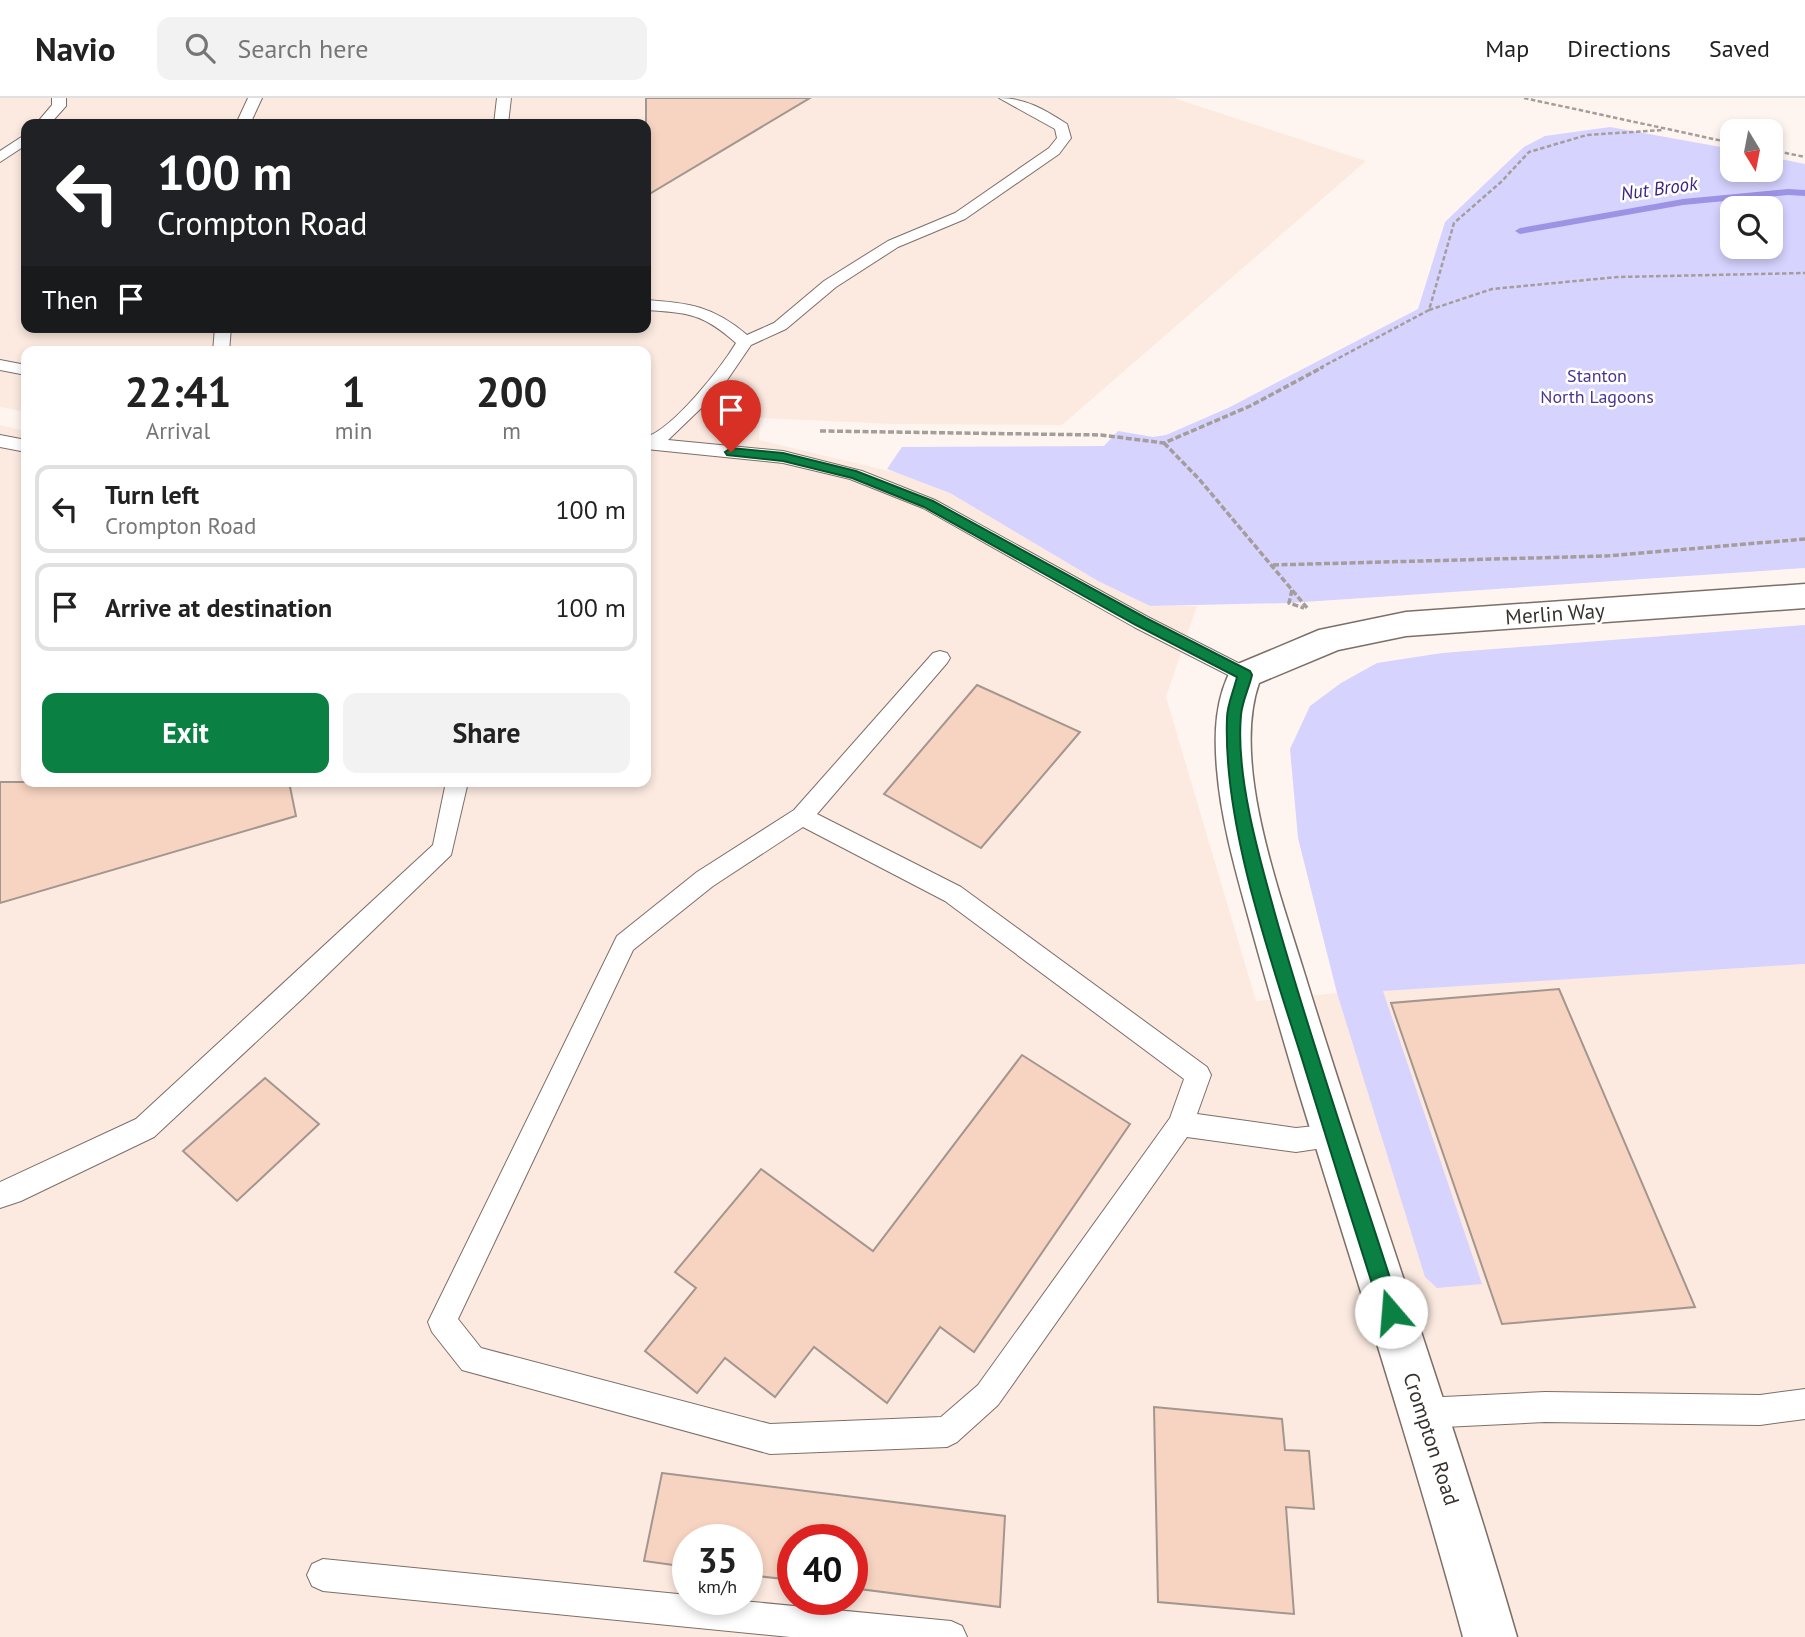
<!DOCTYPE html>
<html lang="en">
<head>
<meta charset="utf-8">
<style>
  :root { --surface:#fff; --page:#f2f2f2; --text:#222; --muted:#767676; --line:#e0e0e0; --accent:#0b8043 }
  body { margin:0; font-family:"PT Sans",sans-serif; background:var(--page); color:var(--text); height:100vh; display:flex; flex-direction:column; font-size:26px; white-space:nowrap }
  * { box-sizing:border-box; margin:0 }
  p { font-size:23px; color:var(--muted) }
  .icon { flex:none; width:38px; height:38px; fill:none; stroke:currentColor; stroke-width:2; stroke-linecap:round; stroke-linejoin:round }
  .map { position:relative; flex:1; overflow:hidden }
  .details { position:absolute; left:21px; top:248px; width:630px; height:441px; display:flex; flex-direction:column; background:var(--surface); border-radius:14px; box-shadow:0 4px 10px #0003 }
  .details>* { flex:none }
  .banner { position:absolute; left:21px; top:21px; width:630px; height:214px; border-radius:14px; box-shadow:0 4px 10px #0003; background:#202124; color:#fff; overflow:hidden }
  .needle { width:46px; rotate:170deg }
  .fabs { position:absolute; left:1720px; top:21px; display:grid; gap:14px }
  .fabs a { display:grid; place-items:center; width:63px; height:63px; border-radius:14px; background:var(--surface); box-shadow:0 4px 10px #0003; font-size:35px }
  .speed { position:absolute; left:672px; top:1426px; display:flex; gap:14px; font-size:35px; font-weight:700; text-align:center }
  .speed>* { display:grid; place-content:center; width:91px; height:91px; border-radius:50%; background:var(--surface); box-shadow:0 4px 10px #0003; line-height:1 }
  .speed small { font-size:18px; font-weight:400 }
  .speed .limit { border:10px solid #d22; background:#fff; color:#111 }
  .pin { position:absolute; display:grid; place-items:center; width:60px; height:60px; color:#fff; margin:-72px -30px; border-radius:50% 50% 50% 0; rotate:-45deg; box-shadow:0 0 7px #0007 }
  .pin .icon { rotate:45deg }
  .me { position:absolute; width:77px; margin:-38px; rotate:342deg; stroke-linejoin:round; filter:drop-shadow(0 0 5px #0008) }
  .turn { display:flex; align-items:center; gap:24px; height:147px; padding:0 21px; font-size:32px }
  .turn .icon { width:91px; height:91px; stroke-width:2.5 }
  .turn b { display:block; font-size:49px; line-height:60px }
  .then { display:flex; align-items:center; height:66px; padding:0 21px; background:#0003; gap:14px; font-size:26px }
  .eta { display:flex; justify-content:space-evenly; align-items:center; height:119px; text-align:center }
  .eta b { font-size:42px; font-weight:700; line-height:49px }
  .cta { display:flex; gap:14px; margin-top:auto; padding:14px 21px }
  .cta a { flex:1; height:80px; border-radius:14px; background:var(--accent); color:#fff; font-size:28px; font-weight:700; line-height:80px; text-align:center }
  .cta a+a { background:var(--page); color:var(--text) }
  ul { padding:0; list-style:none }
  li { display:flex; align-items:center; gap:21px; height:88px; margin:0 14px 10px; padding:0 7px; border:4px solid var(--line); border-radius:14px }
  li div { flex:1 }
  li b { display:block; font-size:26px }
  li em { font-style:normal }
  header { display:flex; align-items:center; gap:42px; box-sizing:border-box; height:98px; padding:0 35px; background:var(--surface); border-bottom:2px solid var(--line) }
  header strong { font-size:33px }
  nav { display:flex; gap:38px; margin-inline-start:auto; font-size:24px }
  .search { width:490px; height:63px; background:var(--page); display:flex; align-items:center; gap:18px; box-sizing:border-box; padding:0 24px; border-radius:14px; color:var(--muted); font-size:26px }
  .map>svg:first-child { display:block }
  .built { fill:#fceae0; fill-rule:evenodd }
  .green { fill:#d6d3ff; fill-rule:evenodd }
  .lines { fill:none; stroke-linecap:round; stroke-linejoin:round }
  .stream { fill:#9d93e4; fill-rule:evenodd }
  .building { fill:#f7d4c1; stroke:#a3968e; stroke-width:2 }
  .service-casing { stroke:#7c6f68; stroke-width:2 }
  .tertiary-casing { stroke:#7c6f68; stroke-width:3 }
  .path-far1 { stroke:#a49d99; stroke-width:2.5; stroke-dasharray:4.5 2.5; stroke-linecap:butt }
  .path { stroke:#a49d99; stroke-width:3.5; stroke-dasharray:6 2.5; stroke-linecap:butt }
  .service { fill:#fff; fill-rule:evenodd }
  .tertiary { fill:#fff; fill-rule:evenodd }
  .route { fill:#0b8043; stroke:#07532c; stroke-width:2 }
  .labels { text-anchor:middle; stroke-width:5; stroke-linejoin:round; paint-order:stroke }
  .far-park-label { font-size:18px; fill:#4a3493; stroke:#fff }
  .far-water-label { font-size:19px; font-style:italic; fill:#3e2583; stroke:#fff }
  .street-label { font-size:21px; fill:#38322f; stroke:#fff }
</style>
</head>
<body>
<header>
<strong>Navio</strong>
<div class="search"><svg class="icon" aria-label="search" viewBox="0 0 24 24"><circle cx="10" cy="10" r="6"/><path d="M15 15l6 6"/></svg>Search here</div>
<nav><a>Map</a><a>Directions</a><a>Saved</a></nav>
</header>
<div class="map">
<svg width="1805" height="1539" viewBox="0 0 1805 1539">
  <rect width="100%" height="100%" fill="#fef5f0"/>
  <path class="built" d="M0,0H1174L1366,63L1062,327L893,326L760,320L759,342L906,377L950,395L1098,483L1150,508H1197L1166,599L1256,903L1337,895L1805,866V1539H0V327L26,333V684H646V254H26V314L0,309ZM26,26H646V229H26ZM688,1442H747V1502H688ZM793,1442H852V1502H793Z"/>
  <path class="green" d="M1610,29L1732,51V72H1771V59L1805,66V470L1289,505L1150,508L1098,483L950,395L887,371L902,349L1104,348L1118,333L1153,339L1166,337L1228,310L1418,211L1445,124L1512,60L1524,49L1545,38ZM1771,110V149H1732V110Z
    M1805,527V866L1383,893L1482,1186L1437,1190L1425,1179L1337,895L1298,740L1290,651L1310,608L1341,585L1377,565L1442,555Z"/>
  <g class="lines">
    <path class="stream" d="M1788,91L1805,92V98L1788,97L1683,107L1520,136L1515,133L1520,130L1683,101Z"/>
  </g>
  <path class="building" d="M646,0H810L646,98Z
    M977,587L1080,634L981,750L884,696Z
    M0,684H289L296,718L0,805Z
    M1559,891L1695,1209L1502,1226L1391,905Z
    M1022,957L1130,1026L974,1254L940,1229L887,1305L814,1249L775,1299L725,1260L697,1295L645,1253L696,1190L675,1174L761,1071L873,1153Z
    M265,980L319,1026L237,1103L183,1053Z
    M1154,1309L1282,1321L1285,1352L1309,1353L1314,1411L1286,1409L1294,1516L1158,1504Z
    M662,1375L1005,1418L1000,1509L852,1490V1442H793V1482L747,1477V1442H688V1469L644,1463Z"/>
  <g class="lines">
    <g class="service-casing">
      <path id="service" d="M52,0H66V8L50,26H36L52,7Z
        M248,0H262L250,26H236Z
        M497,0H511L508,26H494Z
        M999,0C1026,0 1045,12 1067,26L1071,40L1059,56L965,121L898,149L836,189L786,231L751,247L721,291L668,342L783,353L862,373L935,402L1148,519L1252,572L1255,577L1252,582L1245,585L1238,582L1134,529L923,410L850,381L783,365L646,351V339C673,331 721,270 736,245C702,215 689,215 646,212V202C689,205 713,208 747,237L774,225L824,183L888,143L955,115L1049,50L1057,40L1055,31Z
        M26,36V47L0,64V53Z
        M215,229H231L229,254H213Z
        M0,262L26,267V277L0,272Z
        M0,337L26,342V354L0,349Z
        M940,553L947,555L950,560L947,565L817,716L961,789L1207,969L1211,977L1197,1016L1296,1030L1334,1026L1343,1029L1347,1038L1343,1047L1296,1054L1187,1039L998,1307L957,1344L947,1349L770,1356L462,1272L432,1234L428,1224L617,838L697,774L794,712L933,555ZM803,729L945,803L1184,981L1170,1020L978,1287L941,1319L770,1326L481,1250L458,1221L633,852L713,788Z
        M446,684H468L451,757L303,900L154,1039L21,1103L0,1110V1084L136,1021L433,747Z
        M1805,1291V1321L1760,1327L1545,1324L1423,1330L1413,1325L1408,1315L1413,1305L1423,1300L1545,1294L1760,1297Z
        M323,1461L688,1497V1502H732L951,1523L962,1528L967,1539H790L323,1493L312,1488L307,1477L312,1466Z"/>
    </g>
    <g class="tertiary-casing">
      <path id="tertiary" d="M1805,486V510L1406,538L1338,552L1259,585C1231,665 1280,795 1304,874C1332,965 1362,1055 1392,1146C1435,1276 1479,1407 1517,1539H1463C1413,1354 1353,1171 1297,988C1281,934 1265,880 1250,825C1236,774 1221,723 1217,671C1214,635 1215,600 1233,568L1319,532L1406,514Z"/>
    </g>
    <path class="path-far1" d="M1524,0L1732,45
      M1771,52L1805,59
      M1429,212L1492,191L1618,179L1805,175
      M1320,270L1429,212L1454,125L1501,84L1529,54L1587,37L1663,32"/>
    <path class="path" d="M820,333L1101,337L1164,345L1250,308L1323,269
      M1164,345L1199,381L1308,511
      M1273,467L1606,458L1805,441
      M1292,492L1289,505L1304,510"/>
    <use href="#service" class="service"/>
    <use href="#tertiary" class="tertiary"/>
  </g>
  <path class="route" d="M731,350L783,355L856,373L933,403L1146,520L1250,573L1252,577C1249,590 1242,604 1241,617C1235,681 1262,769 1279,830C1316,959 1360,1086 1401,1214L1398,1221L1391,1224L1384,1221L1381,1214C1354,1130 1328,1045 1302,961C1270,859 1223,727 1227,620C1227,607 1234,592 1237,579L1136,527L924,409L852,380L783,363L727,357L725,354Z"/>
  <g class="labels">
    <g class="far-park-label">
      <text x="1597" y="284">Stanton<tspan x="1597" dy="21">North Lagoons</tspan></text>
    </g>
    <g class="far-water-label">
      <text transform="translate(1659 90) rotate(-8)" y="7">Nut Brook</text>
    </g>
    <g class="street-label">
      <text transform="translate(1555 516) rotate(-4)" y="7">Merlin Way</text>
      <text transform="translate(1431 1341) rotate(72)" y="7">Crompton Road</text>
    </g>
  </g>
</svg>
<div class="fabs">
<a><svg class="needle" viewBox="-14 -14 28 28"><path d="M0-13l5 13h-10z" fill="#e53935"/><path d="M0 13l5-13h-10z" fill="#767676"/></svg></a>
<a><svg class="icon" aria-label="search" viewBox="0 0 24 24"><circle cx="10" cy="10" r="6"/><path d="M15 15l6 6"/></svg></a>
</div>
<div class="speed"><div>35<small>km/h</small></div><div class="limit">40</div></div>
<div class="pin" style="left:731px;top:354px;background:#d93025"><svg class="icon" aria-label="arrive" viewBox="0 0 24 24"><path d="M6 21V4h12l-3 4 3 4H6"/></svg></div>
<svg class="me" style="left:1391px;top:1214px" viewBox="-20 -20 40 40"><circle r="19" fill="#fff"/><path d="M0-13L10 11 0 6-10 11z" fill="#0b8043"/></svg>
<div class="banner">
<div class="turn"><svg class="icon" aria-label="left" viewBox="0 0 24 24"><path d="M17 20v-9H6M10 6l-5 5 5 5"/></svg><div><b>100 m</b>Crompton Road</div></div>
<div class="then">Then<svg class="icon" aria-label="arrive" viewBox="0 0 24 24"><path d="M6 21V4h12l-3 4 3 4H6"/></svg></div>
</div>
<section class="details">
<div class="eta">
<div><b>22:41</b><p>Arrival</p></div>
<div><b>1</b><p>min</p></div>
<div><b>200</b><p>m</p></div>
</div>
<ul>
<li><svg class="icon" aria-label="left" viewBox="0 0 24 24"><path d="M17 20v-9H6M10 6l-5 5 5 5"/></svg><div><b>Turn left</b><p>Crompton Road</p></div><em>100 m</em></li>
<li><svg class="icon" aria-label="arrive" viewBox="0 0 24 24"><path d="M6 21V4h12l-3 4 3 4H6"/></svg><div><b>Arrive at destination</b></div><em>100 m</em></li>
</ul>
<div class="cta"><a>Exit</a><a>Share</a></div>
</section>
</div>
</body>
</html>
